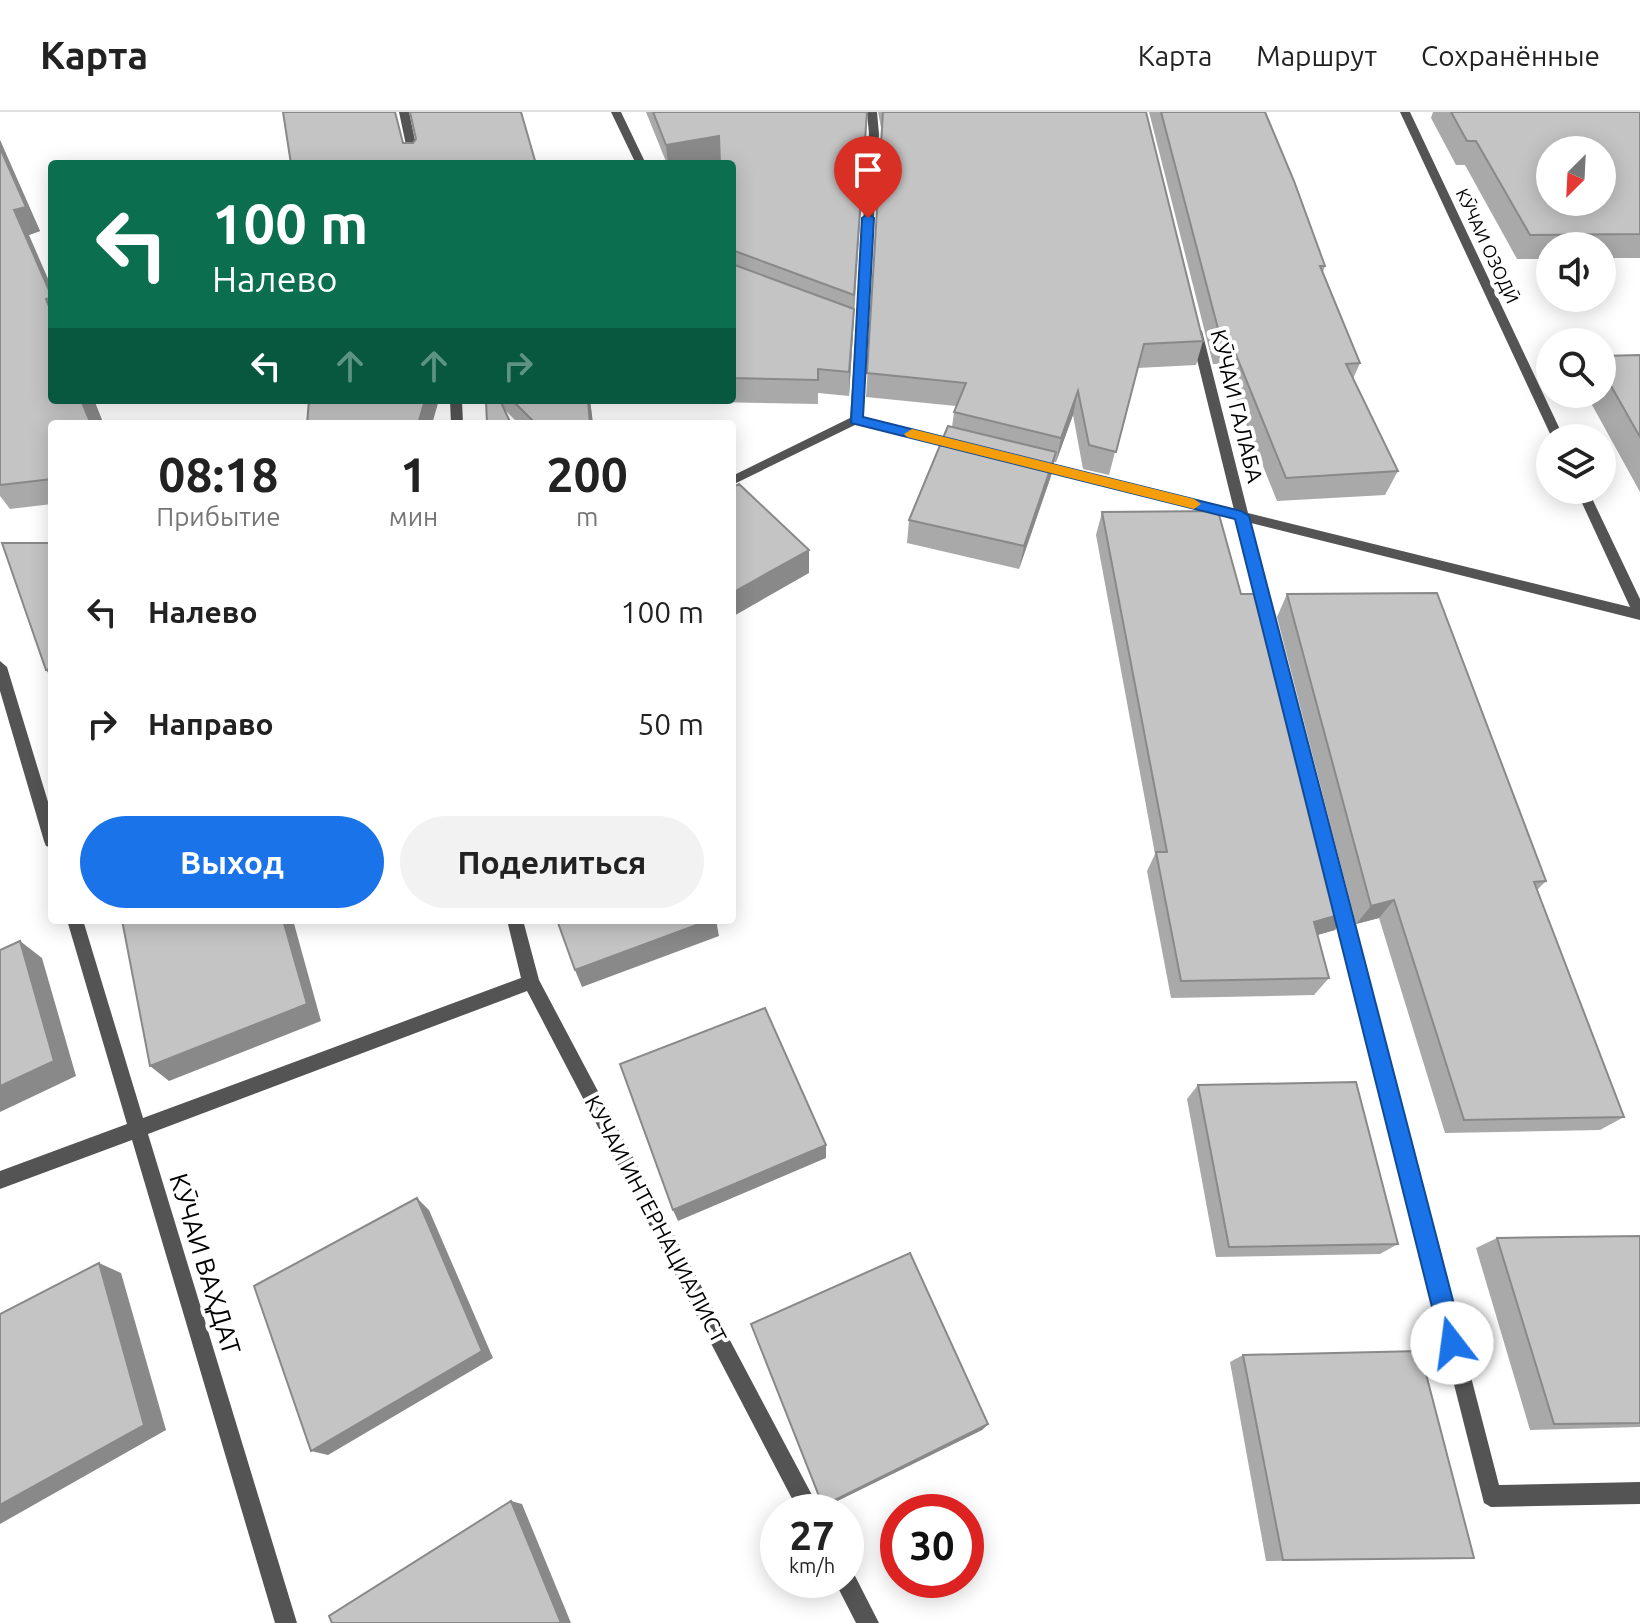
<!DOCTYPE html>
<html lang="ru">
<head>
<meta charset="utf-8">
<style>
  :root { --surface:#fff; --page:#f2f2f2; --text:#222; --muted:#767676; --line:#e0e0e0; --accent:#1a73e8 }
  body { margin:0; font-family:Ubuntu,sans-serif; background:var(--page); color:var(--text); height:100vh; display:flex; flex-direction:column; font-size:30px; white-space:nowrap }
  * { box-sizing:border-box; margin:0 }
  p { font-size:26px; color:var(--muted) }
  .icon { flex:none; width:44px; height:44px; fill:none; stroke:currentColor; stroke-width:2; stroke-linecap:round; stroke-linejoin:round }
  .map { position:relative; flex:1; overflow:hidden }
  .side { position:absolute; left:48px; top:308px; width:688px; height:504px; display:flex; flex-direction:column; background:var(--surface); border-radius:8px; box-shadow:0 4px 20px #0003 }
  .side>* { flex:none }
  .banner { position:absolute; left:48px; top:48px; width:688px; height:244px; border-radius:8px; box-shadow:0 4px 20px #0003; background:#0b6e4f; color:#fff; overflow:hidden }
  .needle { width:52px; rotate:204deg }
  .controls { position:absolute; left:1536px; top:24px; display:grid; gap:16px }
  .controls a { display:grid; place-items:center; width:80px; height:80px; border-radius:50%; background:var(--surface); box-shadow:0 4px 20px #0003; font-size:40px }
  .speed { position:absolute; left:760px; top:1382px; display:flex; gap:16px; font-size:40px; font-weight:700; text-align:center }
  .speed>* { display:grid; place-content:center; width:104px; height:104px; border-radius:50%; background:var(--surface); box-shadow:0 4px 20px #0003; line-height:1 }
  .speed small { font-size:20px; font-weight:400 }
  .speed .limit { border:12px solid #d22; background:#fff; color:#111 }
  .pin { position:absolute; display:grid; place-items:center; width:68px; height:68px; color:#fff; margin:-82px -34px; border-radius:50% 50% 50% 0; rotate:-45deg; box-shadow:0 0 8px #0007 }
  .pin .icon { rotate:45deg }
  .me { position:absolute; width:88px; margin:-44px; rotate:345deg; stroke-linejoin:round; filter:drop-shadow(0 0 6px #0008) }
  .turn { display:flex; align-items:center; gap:28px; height:168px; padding:0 32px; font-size:36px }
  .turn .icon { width:104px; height:104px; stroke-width:2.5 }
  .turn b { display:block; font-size:56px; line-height:68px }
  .lanes { display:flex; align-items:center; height:76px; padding:0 32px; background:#0003; justify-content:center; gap:40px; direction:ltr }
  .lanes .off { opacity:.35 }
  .eta { display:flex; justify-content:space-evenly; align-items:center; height:136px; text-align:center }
  .eta b { font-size:48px; font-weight:700; line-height:56px }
  .primary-button { display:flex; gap:16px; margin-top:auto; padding:16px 32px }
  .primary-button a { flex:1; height:92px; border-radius:48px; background:var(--accent); color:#fff; font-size:32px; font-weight:700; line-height:92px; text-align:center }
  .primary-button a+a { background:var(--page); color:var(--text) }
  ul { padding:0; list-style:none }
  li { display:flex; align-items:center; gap:24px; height:112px; padding:0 32px }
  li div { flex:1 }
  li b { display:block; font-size:30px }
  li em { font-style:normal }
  header { display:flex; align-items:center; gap:48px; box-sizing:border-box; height:112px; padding:0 40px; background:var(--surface); border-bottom:2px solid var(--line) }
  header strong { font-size:38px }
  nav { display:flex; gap:44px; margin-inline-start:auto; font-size:28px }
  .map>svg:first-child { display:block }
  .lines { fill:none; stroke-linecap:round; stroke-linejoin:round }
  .street { fill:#545454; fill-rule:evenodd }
  .wall { fill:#a9a9a9 }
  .shaded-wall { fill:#898989 }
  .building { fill:#c4c4c4; stroke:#898989; stroke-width:2; fill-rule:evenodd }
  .route { fill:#1a73e8; stroke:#114b97; stroke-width:2 }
  .slow { fill:#f59e0b }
  .labels { text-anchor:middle; stroke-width:8; stroke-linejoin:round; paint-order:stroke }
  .far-street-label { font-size:18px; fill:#000; stroke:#fff }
  .street-label { font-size:22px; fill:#000; stroke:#fff }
  .near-street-label { font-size:26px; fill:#000; stroke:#fff }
</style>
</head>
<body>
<header>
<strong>Карта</strong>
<nav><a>Карта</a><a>Маршрут</a><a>Сохранённые</a></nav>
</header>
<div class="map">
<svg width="1640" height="1511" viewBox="0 0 1640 1511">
  <rect width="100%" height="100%" fill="#fff"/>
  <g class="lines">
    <path class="street" d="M399,0H409L420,52H410Z
      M611,0H621L646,52H636Z
      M867,0H877L879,22L862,305L963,331L969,335L963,339L857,312L732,373V364L850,306L869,22Z
      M1400,0H1410L1564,326H1552Z
      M1196,215L1202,219L1248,401L1630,495L1576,378H1588L1640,487V508L1251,411L1274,503L1267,508L1260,503L1237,407L1027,355V349L1032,348L1234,398L1190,219Z
      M450,288H462L463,312H451Z
      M0,549L7,555L52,703V736L46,734L44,729L0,579Z
      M1339,779L1345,781L1347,786L1499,1373L1640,1370V1392L1491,1395L1484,1391L1331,786L1333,781Z
      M67,808H83L143,1006L521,866L507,808H523L539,868L821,1400H799L527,879L148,1022L297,1511H275L132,1028L0,1077V1059L127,1012Z
      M846,1458L853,1460L879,1511H856L834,1468H846Z"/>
  </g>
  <path class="wall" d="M646,0H867L849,284L818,281V292L713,290V288H732V52L720,49L698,52H667Z
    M878,0H1146L1203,229L1196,253L1137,256L1109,363L1083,357L1073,303L1056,350H1054L1051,364L1019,457L907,431L909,408L952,315L954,300L956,294L866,285L882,21Z
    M1149,0H1265L1325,154L1323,160L1360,251L1353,267L1398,359L1385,383L1277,389L1222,252H1213Z
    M1433,0H1640V146H1602V134H1550V147H1517L1465,53H1456L1431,6Z
    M0,28L40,119L29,123L52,288H94L102,308L95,311L96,312H52V392L10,397L0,384Z
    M1640,243V380L1586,282H1602V244Z
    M486,288H590L593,312H519L504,297Z
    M1102,400L1335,818L1317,823L1329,866L1314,883L1171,886L1147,759L1155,742L1096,423Z
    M1287,482L1546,769L1537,778L1624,1005L1600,1018L1445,1021L1379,806L1356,812L1277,505Z
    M1198,973L1398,1132L1380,1142L1216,1145L1187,987Z
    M1640,1124V1315L1530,1318L1476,1136L1497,1126Z
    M751,1212L988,1312L982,1318L823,1396Z
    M1243,1243L1451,1446L1266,1449L1230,1250Z"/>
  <path class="shaded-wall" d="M867,0L866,22L853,207L854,183Z
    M719,24L721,48L698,52H668L666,33Z
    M0,28L40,119L29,123L52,176V185L14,98L0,36Z
    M52,185V202L46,187Z
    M854,197L853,221L849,284V260Z
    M1078,279L1073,303L1056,350L1061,326Z
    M81,288H94L102,308L95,311L96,312H91Z
    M425,288H439L432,312H418Z
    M588,288H590L593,312H590Z
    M1056,340L1051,364L1019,457L1024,434Z
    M809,438V461L732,505V481Z
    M52,556V566L46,558Z
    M1394,788L1379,806L1356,812L1371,794Z
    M1349,800L1335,818L1300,828L1314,810Z
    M283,808H293L321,909L169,969L150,954Z
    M710,808H716L719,824L582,875L575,858Z
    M20,829L42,846L76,964L0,1000V974Z
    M826,1033V1046L678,1109L673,1098Z
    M417,1086L429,1098L493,1246L328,1343L311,1339Z
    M99,1151L121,1161L166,1318L0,1412V1393Z
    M988,1312L982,1318L823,1396V1394Z
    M511,1389L522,1392L571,1511H561Z"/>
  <path class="building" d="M283,0H395L403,31H413L416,27L410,0H521L536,52H291Z
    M653,0H867L854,183L732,138V52H720L719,24L666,33Z
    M883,0H1146L1203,229L1144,232L1116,340L1089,333L1078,279L1061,326L954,300L966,271L867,261Z
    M1161,0H1265L1294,69L1325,154H1320L1360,251L1346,252L1398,359L1286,366L1230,228H1221Z
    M1451,0H1640V122L1530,123L1476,29H1467ZM1550,38H1602V90H1550Z
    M0,36L26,95L14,98L52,185L46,187L52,202V288H81L91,312H52V367L0,373Z
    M732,152L854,197L849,260L818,257V268L732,266Z
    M1640,243V325L1602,258V244Z
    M309,288H425L418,312H307Z
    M486,288H500L511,312H487Z
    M512,288H588L590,312H536Z
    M948,314L1056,340L1024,434L909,408Z
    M739,372L809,438L732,481V376Z
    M1218,399L1241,482H1267L1349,800L1314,810L1329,866L1181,869L1156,740H1167L1102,400Z
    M2,431H52V556L46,558Z
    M1437,481L1546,769L1534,770L1624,1005L1464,1008L1394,788L1371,794L1287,482Z
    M122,808H283L307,892L150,954Z
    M557,808H710L575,858Z
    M20,829L54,949L0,974V838Z
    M765,896L826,1033L673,1098L620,952Z
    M1356,970L1398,1132L1229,1135L1198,973Z
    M417,1086L482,1239L311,1339L254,1174Z
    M1640,1124V1311L1554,1312L1497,1126Z
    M910,1141L988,1312L823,1394L751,1212Z
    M99,1151L144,1313L0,1393V1202Z
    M1420,1239L1474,1446L1283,1448L1243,1243Z
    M511,1389L561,1511H332L329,1504Z"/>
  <path class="route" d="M868,102L874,106L863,305L1241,399L1249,404L1464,1231L1460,1239L1452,1242L1444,1239L1441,1231L1235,407L851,311L862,106Z"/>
  <path class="slow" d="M912,317L1194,387L1201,392L1194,397L907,325L904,322Z"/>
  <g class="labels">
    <g class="far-street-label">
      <text transform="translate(1487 134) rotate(65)" y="6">КӮЧАИ ОЗОДӢ</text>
    </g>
    <g class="street-label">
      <text transform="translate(1237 294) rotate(76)" y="8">КӮЧАИ ГАЛАБА</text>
      <text transform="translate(656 1107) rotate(62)" y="8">КУЧАИ ИНТЕРНАЦИАЛИСТ</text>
    </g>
    <g class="near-street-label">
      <text transform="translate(205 1152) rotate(73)" y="9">КӮЧАИ ВАҲДАТ</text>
    </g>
  </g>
</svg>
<div class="controls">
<a><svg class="needle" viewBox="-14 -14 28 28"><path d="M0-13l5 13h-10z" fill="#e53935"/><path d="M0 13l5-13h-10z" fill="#767676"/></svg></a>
<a><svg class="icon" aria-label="sound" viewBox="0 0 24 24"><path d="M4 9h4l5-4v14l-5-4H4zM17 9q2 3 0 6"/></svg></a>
<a><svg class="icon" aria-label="search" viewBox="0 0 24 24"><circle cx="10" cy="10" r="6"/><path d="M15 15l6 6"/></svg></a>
<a><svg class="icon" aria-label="layers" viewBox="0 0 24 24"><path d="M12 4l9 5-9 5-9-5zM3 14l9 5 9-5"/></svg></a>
</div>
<div class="speed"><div>27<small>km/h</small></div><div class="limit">30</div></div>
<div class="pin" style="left:868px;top:106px;background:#d93025"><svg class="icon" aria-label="arrive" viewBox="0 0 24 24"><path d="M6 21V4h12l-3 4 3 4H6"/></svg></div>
<svg class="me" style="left:1452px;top:1231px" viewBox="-20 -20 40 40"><circle r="19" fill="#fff"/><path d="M0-13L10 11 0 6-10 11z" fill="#1a73e8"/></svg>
<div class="banner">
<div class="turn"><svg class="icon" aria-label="left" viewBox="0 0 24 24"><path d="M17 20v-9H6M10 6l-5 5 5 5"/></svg><div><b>100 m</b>Налево</div></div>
<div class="lanes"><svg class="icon" aria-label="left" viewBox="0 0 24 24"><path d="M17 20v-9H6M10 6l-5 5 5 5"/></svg><svg class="icon off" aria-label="ahead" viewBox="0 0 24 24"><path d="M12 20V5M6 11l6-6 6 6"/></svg><svg class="icon off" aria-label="ahead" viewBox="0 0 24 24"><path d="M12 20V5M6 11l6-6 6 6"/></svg><svg class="icon off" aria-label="right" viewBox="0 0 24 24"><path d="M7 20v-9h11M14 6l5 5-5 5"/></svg></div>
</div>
<section class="side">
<div class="eta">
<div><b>08:18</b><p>Прибытие</p></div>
<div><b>1</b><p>мин</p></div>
<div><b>200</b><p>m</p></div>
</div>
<ul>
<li><svg class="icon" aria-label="left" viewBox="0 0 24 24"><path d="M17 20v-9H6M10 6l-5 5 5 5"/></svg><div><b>Налево</b></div><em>100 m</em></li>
<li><svg class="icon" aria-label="right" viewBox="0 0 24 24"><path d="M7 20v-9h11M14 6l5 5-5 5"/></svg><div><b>Направо</b></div><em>50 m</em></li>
</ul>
<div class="primary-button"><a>Выход</a><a>Поделиться</a></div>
</section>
</div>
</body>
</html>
